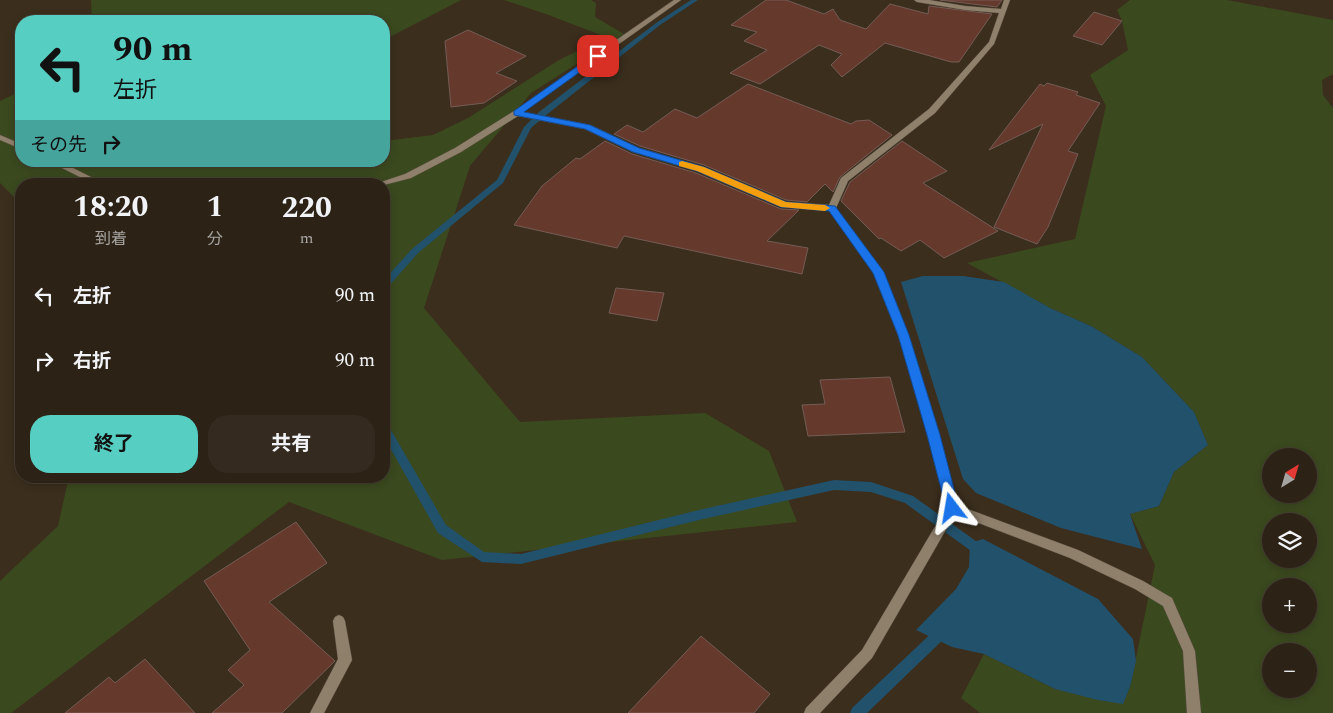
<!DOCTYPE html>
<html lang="ja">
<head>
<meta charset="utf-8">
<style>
  :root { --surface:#2c2216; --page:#342a1f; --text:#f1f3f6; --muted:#a6a4a1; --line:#483f35; --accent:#57cec2 }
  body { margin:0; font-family:Spectral,"Noto Sans JP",serif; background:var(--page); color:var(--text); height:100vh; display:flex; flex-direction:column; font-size:19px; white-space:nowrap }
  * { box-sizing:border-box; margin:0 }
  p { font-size:16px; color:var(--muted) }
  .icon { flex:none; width:28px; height:28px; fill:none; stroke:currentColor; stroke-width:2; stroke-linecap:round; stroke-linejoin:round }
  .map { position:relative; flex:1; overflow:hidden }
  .side { position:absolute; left:15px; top:178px; width:375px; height:305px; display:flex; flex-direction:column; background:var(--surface); border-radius:20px; box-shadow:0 2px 8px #0003,0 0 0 1px var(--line) }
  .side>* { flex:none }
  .top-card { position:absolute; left:15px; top:15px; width:375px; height:152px; border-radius:20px; box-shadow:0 2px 8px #0003,0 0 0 1px var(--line); background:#57cec2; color:#111; overflow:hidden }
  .needle { width:32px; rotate:37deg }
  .fabs { position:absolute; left:1262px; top:448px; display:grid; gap:10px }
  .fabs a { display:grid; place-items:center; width:55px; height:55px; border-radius:50%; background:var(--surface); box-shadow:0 2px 8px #0003,0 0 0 1px var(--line); font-size:25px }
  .pin { position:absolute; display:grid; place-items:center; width:42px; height:42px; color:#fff; margin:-21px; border-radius:10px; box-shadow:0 2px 8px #0006 }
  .me { position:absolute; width:55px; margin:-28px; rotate:346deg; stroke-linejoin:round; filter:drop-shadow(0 0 4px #0008) }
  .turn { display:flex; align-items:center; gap:18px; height:105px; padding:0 15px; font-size:22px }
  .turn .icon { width:65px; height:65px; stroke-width:2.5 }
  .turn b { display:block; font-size:35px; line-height:42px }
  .then { display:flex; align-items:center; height:48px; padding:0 15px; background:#0003; gap:10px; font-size:19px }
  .eta { display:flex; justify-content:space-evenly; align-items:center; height:85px; text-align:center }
  .eta b { font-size:30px; font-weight:700; line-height:35px }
  .button { display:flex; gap:10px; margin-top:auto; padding:10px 15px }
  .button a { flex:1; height:58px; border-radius:20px; background:var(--accent); color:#111; font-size:20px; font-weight:700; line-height:58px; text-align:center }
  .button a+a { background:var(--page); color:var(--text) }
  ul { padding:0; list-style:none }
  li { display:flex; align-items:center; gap:15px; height:65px; padding:0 15px }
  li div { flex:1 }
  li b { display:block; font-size:19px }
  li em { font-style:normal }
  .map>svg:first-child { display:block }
  .green { fill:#3b491f; fill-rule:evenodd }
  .water { fill:#22516b }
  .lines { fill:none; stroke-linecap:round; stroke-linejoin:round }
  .stream { fill:#22516b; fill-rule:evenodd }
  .building { fill:#66392d; stroke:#745c55 }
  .lane-casing { stroke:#574c3c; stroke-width:1 }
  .street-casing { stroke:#574c3c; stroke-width:1 }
  .lane { fill:#8f806c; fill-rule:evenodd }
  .street { fill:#8f806c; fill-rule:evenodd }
  .route { fill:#1a73e8; stroke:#114b97 }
  .slow { fill:#f59e0b }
</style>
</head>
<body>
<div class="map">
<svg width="1333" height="713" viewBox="0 0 1333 713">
  <rect width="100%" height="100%" fill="#3b2e1d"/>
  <path class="green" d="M91,0H461L384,40V21H92Z
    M504,0H591L596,3L595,17L624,34L531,93L470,166L424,308L520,422L705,413L769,451L797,522L442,560L289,502L11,713H0V581L58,526L69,476H384V184H21V204L0,183V101L21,91V161H384V141L433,135L468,118L559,60L606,37L546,14Z
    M1130,0H1227L1333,20V74L1322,80L1323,95L1333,108V713H980L961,698L984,654L1055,689L1123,703L1130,687L1155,565L1130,514L1159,506L1174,472L1208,445L1194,412L1142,357L1091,326L1050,308L967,263L1075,239L1106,106L1090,75L1128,50L1122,21L1117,10ZM1271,456H1309V494H1271ZM1271,521H1309V559H1271ZM1271,586H1309V624H1271ZM1271,651H1309V689H1271Z"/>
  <path class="water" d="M923,276H963L1004,282L1050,308L1091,326L1142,357L1194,412L1208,445L1174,472L1159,506L1130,514L1142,549L1061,528L976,493L963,479L901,282Z
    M983,539L1098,599L1133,639L1136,661L1130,687L1123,704L1098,700L1055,689L984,654L952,647L916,630L956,589L969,567L970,543Z"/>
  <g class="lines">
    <path class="stream" d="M691,0H698L660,25L545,116L531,128L503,183L418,253L387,288L384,289V280L412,249L497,180L524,127L539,112L656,23Z
      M384,424L388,425L446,525L484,552L521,554L699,510L834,480L871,482L913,496L980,544L983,553L981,557L977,558L973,557L971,551L905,503L871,492L834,490L699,520L521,564L482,562L438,533L384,437Z
      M943,625L948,627L949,631L948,635L867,713H850L852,708L938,627Z"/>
  </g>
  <path class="building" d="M766,0H786L824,14L833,9L840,20L866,29L890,4L928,14L929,6L992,14L959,62H951L885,43L842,77L831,65L842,54L819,45L760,84L730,73L767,50L744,41L757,32L731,25Z
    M940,0H1002L997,7Z
    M1094,12L1122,21L1102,45L1073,36Z
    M468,30L526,56L496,73L517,81L484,103L451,107L445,41Z
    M1047,83L1078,92L1076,95L1100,103L1068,151L1078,154L1048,227L1037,244L994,227L1043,124L989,150L1040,84L1044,86Z
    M748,84L851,124L856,121L869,120L892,135L840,177L833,192L825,184L807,202L786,200L704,165L640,146L614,134L627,125L643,132L675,109L697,118Z
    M605,141L632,154L696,173L781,209L799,210L767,241L808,248L802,274L624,236L617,248L514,225L542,186L576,158L580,159Z
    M902,141L947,171L923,183L998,231L944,258L920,240L901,251L881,238L879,239L841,201L850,182Z
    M616,288L664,293L657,321L609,313Z
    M890,377L905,432L808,436L802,405L825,404L820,380Z
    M296,522L327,563L269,602L335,661L282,713H212L244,685L228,670L250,650L204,581Z
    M701,636L770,694L754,713H628Z
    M145,659L195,713H65L109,677L115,683Z"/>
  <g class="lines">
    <g class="lane-casing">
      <path id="lane" d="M339,615L343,617L345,621L352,660L324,713H310L338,659L333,621L335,617Z"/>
    </g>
    <g class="street-casing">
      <path id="street" d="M674,0H681L523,112L590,125L639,148L703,167L786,202L829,205L841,178L929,109L989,42L999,13L965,10L917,2L914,0H929L965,6L1001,9L1004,0H1010L994,44L935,113L848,181L836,208L883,272L908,335L939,435L957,505L1078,550L1143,581L1172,598L1195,651L1201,713H1187L1183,651L1163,606L1135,589L1070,558L955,514L872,658L820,713H804L806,708L862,650L946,508L929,435L898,335L874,273L829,210L782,207L697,171L633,152L585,129L518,116L461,152L411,178L384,185V184H375L405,174L455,148L514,111Z
        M0,135L21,144V149L0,140Z
        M48,161H59L105,184H94Z"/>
    </g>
    <use href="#lane" class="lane"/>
    <use href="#street" class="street"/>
  </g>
  <path class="route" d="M595,54L602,56L524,112L590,125L639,148L704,167L786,202L835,206L884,272L909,335L940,435L959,508L957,512L952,513L947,512L946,508L927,435L898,335L873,273L829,211L781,207L697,171L633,152L585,129L514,115V111Z"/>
  <path class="slow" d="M682,161L704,167L786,202L825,205L830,208L825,211L781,207L697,171L679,166V162Z"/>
</svg>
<div class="fabs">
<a><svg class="needle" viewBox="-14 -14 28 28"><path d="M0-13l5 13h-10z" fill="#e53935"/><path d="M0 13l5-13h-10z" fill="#a6a4a1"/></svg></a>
<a><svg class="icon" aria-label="layers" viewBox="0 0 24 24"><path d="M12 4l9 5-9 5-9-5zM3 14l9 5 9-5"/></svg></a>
<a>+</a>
<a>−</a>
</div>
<div class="pin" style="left:598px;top:56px;background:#d93025"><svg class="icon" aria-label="arrive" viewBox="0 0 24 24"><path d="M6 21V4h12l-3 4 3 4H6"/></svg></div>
<svg class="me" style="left:952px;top:508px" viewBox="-20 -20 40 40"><path d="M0-17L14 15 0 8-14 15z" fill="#1a73e8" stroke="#fff" stroke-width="4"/></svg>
<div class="top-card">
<div class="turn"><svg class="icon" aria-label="left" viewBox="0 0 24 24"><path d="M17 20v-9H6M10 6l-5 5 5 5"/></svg><div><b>90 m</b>左折</div></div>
<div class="then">その先<svg class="icon" aria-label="right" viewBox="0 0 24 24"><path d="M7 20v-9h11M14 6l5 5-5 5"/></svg></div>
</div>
<section class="side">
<div class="eta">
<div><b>18:20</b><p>到着</p></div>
<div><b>1</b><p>分</p></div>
<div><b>220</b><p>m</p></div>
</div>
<ul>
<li><svg class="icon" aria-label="left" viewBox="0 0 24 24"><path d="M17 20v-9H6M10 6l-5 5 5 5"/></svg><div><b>左折</b></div><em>90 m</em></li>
<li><svg class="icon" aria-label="right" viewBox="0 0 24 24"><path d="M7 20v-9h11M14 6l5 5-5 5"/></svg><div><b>右折</b></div><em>90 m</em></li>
</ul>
<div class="button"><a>終了</a><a>共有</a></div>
</section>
</div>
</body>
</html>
